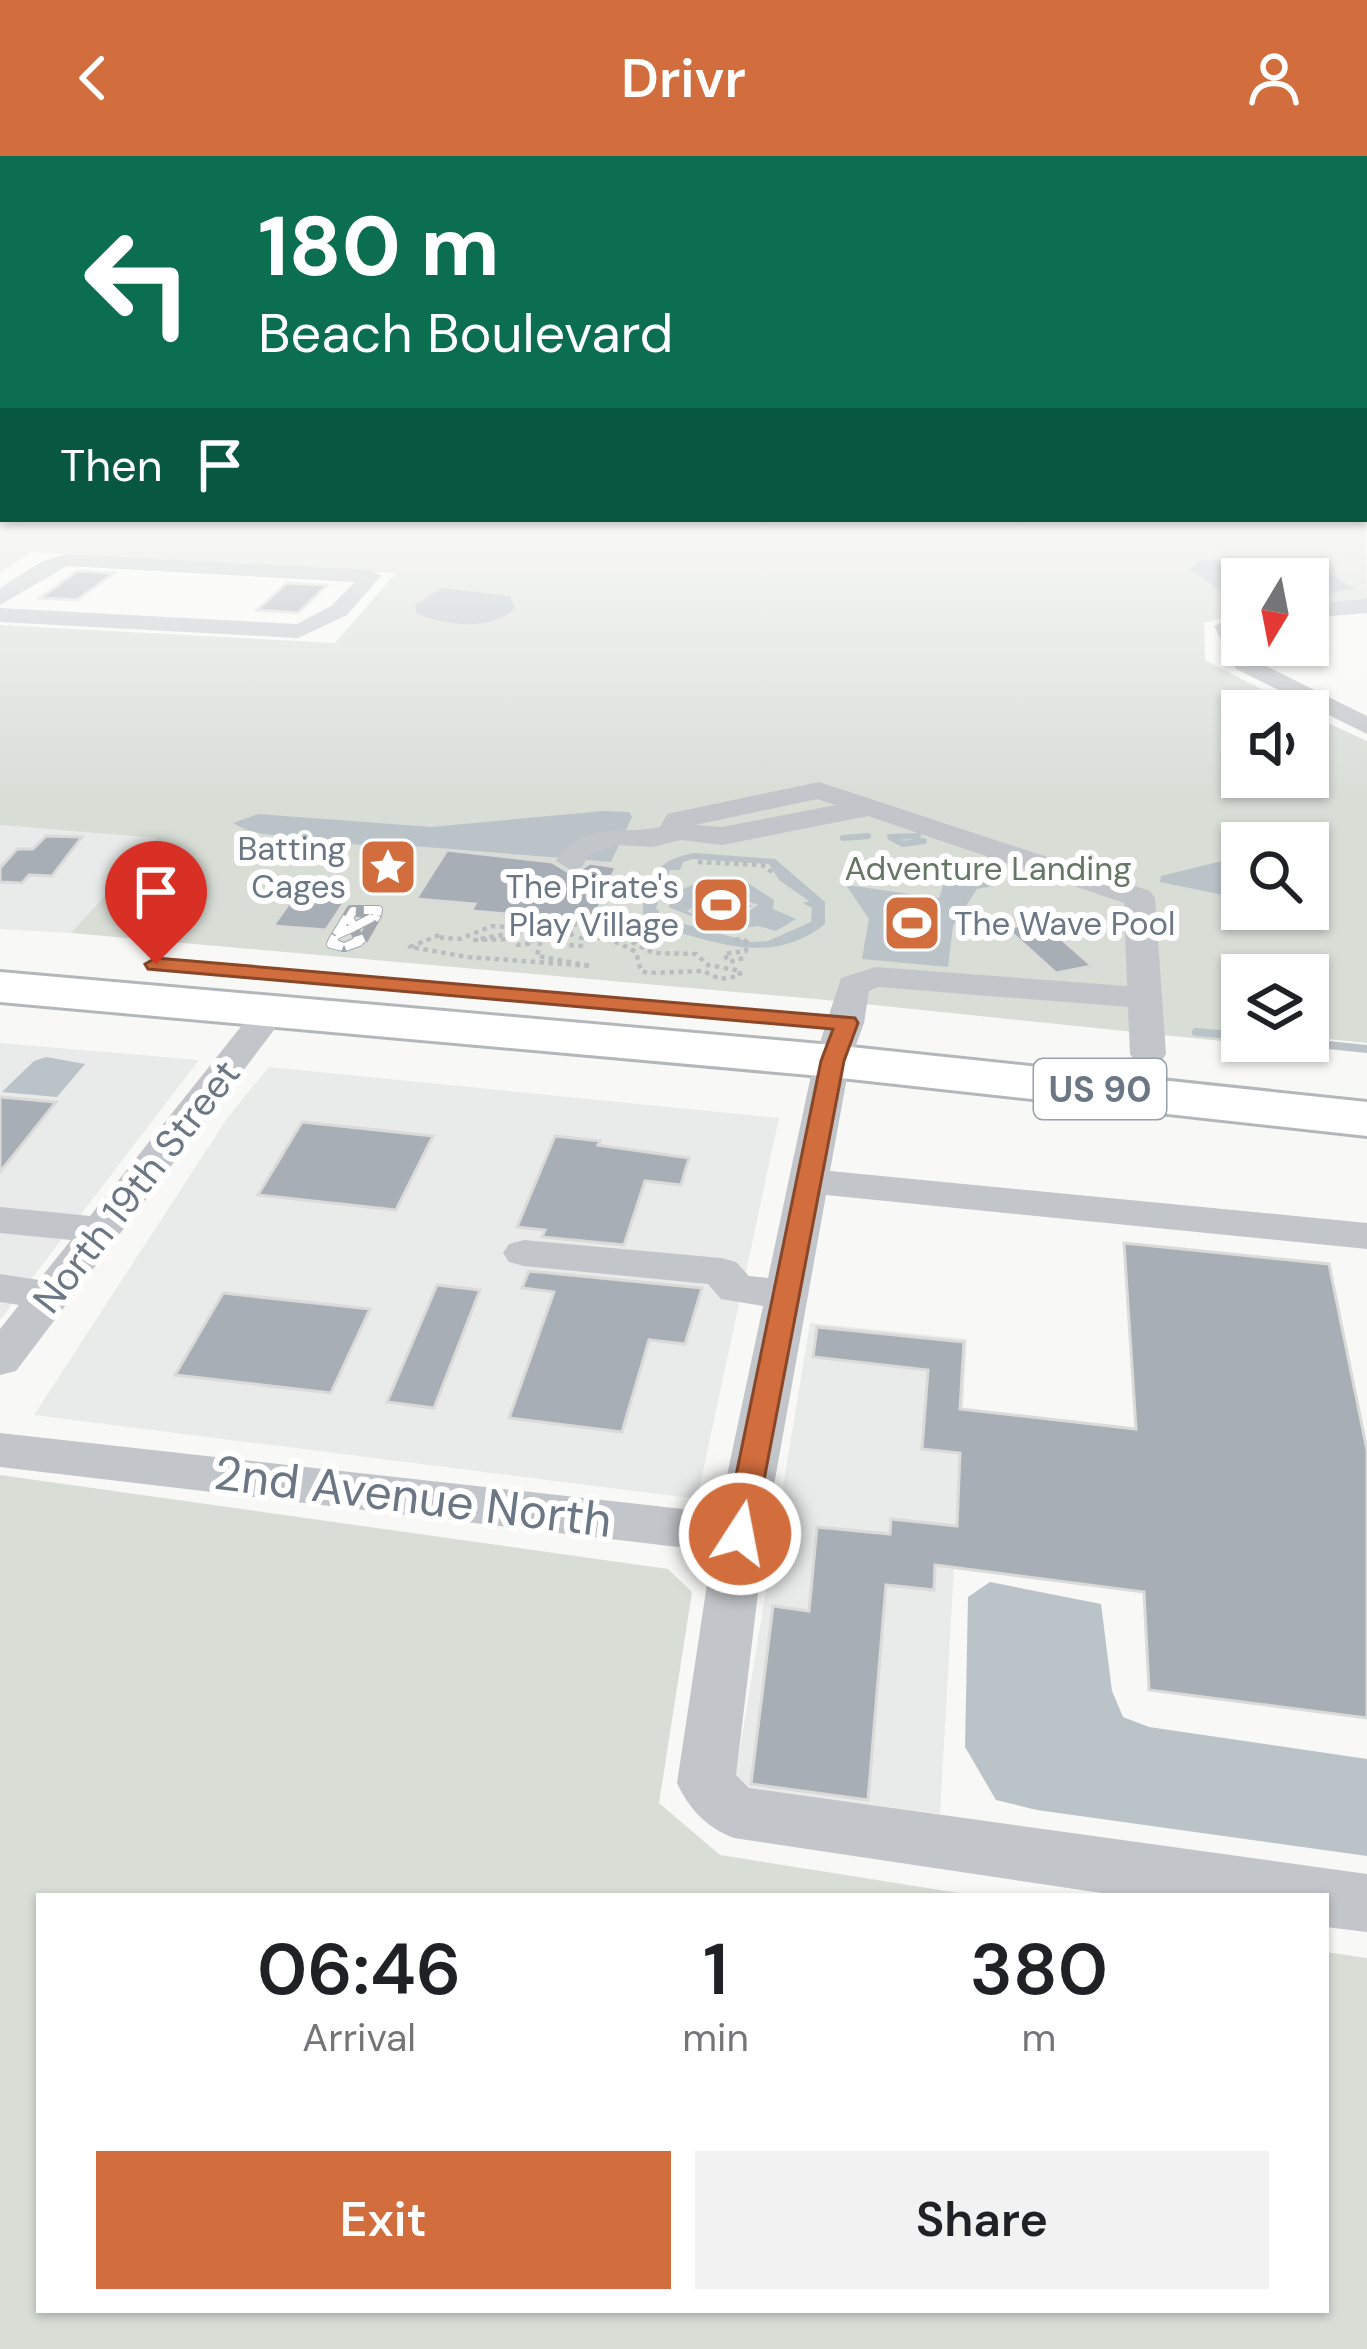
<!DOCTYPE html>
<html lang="en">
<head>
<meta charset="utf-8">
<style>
  :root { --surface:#fff; --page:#f2f2f2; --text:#202124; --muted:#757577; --accent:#d26d3d }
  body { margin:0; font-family:"DM Sans",sans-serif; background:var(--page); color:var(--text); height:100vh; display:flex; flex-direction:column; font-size:45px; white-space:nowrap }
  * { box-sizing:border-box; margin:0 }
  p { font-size:39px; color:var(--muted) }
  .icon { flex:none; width:66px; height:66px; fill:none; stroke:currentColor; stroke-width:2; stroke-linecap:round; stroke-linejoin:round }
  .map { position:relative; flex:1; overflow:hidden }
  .drawer { position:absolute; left:36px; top:1737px; width:1293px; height:420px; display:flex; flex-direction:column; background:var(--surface); border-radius:0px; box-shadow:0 3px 9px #0004 }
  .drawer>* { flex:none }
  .top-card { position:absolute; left:0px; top:0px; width:1368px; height:366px; box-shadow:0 3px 9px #0004; background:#0b6e4f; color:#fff; overflow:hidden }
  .needle { width:78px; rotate:190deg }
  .fabs { position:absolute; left:1221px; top:402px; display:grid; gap:24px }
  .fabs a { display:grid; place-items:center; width:108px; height:108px; border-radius:0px; background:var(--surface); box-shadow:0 3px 9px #0004; font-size:60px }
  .pin { position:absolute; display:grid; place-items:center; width:102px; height:102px; color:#fff; margin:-123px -51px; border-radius:50% 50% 50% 0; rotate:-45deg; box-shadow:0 0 12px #0007 }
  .pin .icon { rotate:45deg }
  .me { position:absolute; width:132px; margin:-66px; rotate:11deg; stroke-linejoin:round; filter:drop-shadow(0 0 9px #0008) }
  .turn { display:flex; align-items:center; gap:42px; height:252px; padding:0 60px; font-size:54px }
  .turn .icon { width:156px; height:156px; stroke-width:2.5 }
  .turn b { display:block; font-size:84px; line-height:102px }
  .then { display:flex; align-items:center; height:114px; padding:0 60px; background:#0003; gap:24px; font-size:45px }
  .eta { display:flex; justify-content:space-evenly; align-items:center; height:204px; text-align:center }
  .eta b { font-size:72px; font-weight:600; line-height:84px }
  .button { display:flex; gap:24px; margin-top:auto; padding:24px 60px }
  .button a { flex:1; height:138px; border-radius:0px; background:var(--accent); color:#fff; font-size:48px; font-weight:600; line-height:138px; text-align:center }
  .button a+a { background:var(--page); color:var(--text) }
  header { display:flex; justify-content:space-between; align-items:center; height:156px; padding:0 60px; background:var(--accent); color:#fff; font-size:54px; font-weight:600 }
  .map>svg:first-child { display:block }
  .built { fill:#e9eaea }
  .green { fill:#d8ddd6; fill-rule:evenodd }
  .water { fill:#bac3c8; fill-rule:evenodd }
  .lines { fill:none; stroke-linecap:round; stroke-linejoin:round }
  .stream-far1 { stroke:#bac3c8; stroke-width:6 }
  .stream { stroke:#bac3c8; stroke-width:8 }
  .building { fill:#a8aeb5; stroke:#dadad9; stroke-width:3 }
  .highway-casing { stroke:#b4b7ba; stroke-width:6 }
  .path { stroke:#babdbf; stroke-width:4.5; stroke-dasharray:4.5 4.5; stroke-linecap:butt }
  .minor { fill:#c2c5c9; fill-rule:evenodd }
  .highway { fill:#fff; fill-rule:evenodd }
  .rail-casing { stroke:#a2a7ad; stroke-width:10 }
  .rail { stroke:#fff; stroke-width:8; stroke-dasharray:21; stroke-linecap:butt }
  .route { fill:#d26d3d; stroke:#884728; stroke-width:3 }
  .labels { text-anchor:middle; stroke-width:12; stroke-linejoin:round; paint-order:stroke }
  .far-poi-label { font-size:33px; fill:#6b7784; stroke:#fff; text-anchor:end }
  .far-park-label { font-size:33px; fill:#667765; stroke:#fff }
  .shield { fill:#fff; stroke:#97a0a9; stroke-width:3 }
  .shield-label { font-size:36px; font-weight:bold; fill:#6b7784 }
  .street-label { font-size:39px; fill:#6b7784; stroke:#fff }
  .near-street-label { font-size:48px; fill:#6b7784; stroke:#fff }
</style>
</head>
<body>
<header><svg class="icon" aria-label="back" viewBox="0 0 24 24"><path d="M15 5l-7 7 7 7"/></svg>Drivr<svg class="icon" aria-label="person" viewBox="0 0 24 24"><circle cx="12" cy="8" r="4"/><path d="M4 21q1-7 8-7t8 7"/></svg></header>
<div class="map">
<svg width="1367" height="2193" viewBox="0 0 1367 2193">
  <rect width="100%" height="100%" fill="#f8f8f6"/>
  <path class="built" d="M0,669L158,681L71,777L0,773Z
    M0,887L199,904L0,1164Z
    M269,911L779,962L697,1343L34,1259L228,961Z
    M810,1167L967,1183L940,1658L747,1632L735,1622Z"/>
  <path class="green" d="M1365,336L1367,445L1308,449V441L1353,433L1316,408L1190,413L1242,447V457L1204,467L1205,504L1303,555H1242V621H1308V558L1367,585V887L1308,881V819H1242V885H1298L1299,893L816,843L71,777L157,682L0,669V469L335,487L396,417L32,396L0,417V372L32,363H1365ZM1242,687H1308V753H1242Z
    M0,1319L668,1413L692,1436L659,1647L720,1699L978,1740H39V2154H1326V1796L1367,1802V2193H0Z"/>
  <path class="water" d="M1201,404L1316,408L1354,433L1308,441V423H1242V447H1237L1190,413Z
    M442,432L510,440L515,452C490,476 447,469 417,458L415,449Z
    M603,655L629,656L632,661L611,706L388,688C350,692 344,684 310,681C280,678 260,683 233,667L258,658L431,671Z
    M695,697L775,703L825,746V768C784,801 741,794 695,781C675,775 656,775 643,757C642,722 662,701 695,697ZM693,703L769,708L779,724L809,745L803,747L812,752L811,766L768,785L751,786L665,763L656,752L670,714H680L683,706Z
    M1222,705L1242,711V743L1160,726L1161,720Z
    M966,720L991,722L994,730L977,733L953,770L948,811L862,803L869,763L846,729L939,742L944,727H956Z
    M710,721L743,724L774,744L773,753L796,763L776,775L758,770L727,774L668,751L681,734Z
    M46,901L85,908L57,941L2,936L34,905Z
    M990,1426L1101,1448L1112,1535L1123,1561L1149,1571L1367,1603V1700L1037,1654L996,1644L965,1591L968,1441Z"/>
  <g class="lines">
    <path class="stream-far1" d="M918,680L890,681L903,688L924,685
      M843,682L868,680"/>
    <path class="stream" d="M1196,876L1242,880
      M1290,885L1367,893"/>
  </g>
  <path class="building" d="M77,415L114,417L77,444L40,442Z
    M287,427L327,429L298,457L257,454Z
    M46,680L82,681L52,720L29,719L22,727L0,726V712L17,693H33Z
    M447,694L552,706L572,718L590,707L616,711L593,765L471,755L475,748L416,743Z
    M297,736L316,737L349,739L326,774L273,770Z
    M714,737L720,739L755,749L730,767L690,755Z
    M1041,765L1092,810L1056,817L1006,772Z
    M0,941L56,946L0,1016Z
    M302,966L433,980L396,1054L258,1039Z
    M555,980L600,985L598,989L689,1002L681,1029L645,1025L624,1089L542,1081L545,1074L517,1071Z
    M1124,1087L1329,1108L1367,1294V1562L1149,1534L1144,1436L935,1409L934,1434L886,1429L868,1644L751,1628L773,1450L809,1455L817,1371L890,1378L891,1363L957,1370L960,1297L922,1293L928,1214L813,1201L817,1171L964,1186L960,1253L1136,1273Z
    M529,1115L702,1132L685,1188L649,1184L622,1276L509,1262L554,1136L522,1132Z
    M437,1129L480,1134L434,1252L387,1246Z
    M223,1137L370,1153L331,1237L175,1219Z"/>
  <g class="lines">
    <g class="highway-casing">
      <path id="highway" d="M0,816L832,889L1367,946V980L832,921L0,846Z"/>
    </g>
    <path class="path" d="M698,706L762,709L772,716
      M715,738L730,744
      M713,744L723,737
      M692,753L717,760
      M710,753L720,756
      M725,754L717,760L729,764
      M528,765L522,772L492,770L460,783L442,782V778L410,791L468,801L591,810L537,800L540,787L529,783L528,788L518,789L512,783L475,784L542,771L543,766
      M550,766L547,771L575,777L555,785L557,788L581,790V782C602,779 618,786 636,796L641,815L648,817L703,815L720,823L739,820L741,815L708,809L696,798L653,797L609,774L564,767
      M735,783L746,785V795L724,798L729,806L747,801"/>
    <path class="minor" d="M65,398L370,414L381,420L347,459L298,482L0,466V452L297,468L331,450L355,426L67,410L0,449V432L41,406Z
      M1367,443V457L1308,462V448Z
      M1242,457C1242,481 1242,482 1254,504L1367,560V578L1236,513L1214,470Z
      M819,626L1150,735L1155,742L1166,898L1161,906H1135L1130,898L1128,851L878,831L869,835L864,867L850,905L830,1015L1367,1067V1093L826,1039L765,1379L736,1619L749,1632L1367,1718V1776L1326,1771V1740H1122L734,1682C707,1672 689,1653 677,1627L712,1395L0,1311V1277L719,1357L763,1150L721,1143L708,1128L524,1110L509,1106L503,1097L509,1088L524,1084L721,1102L736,1106L749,1120L768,1122L814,905L841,822L875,811L1127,830L1124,747L868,660L722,689L681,684L652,691L618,689L589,699L582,711L571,714L556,705C580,665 622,679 660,671L667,658ZM817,643L836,649L722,671L695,669Z
      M271,845L283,848L288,855L283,862L16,1215L0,1219V1173L19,1149L0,1146V1118L39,1124L71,1084L0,1077V1051L90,1060L259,848Z"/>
    <use href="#highway" class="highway"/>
    <g class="rail-casing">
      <path id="rail" d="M354,771L349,762L353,755L377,759
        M354,771L377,759
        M336,779L351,754H378L377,759
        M336,779L354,771
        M335,780L333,787L343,791
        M335,780L331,788L343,791
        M345,791L364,782L377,759
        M345,791L359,786L354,771"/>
    </g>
    <use href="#rail" class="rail"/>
  </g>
  <linearGradient id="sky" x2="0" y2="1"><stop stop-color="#95badb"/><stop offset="0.52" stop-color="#fcfcfb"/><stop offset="1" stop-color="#fcfcfb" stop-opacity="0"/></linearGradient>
  <rect width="1367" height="643" fill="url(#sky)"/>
  <path class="route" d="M156,802L855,862L858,867L844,905L752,1387L740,1391L729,1387L724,1378L821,905L833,873L148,813L145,808Z"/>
  <defs>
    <g id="sight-square" transform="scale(3)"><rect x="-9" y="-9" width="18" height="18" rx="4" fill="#d26d3d" stroke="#fff"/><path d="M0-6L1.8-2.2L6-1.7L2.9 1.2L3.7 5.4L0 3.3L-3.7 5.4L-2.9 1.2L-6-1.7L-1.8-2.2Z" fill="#fff"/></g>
    <g id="stadium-square" transform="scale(3)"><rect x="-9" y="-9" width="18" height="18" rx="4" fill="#d26d3d" stroke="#fff"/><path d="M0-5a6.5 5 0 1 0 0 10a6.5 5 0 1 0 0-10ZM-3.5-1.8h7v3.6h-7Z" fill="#fff"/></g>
  </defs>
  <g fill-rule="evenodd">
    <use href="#sight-square" x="388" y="711"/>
    <use href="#stadium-square" x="721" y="749"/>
    <use href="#stadium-square" x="912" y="767"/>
  </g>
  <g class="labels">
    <g class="far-poi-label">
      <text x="346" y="704">Batting<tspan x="346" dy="38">Cages</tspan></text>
      <text x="679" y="742">The Pirate's<tspan x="679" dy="38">Play Village</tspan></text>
      <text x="954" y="779" text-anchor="start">The Wave Pool</text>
    </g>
    <g class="far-park-label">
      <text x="988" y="724">Adventure Landing</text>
    </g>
    <rect class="shield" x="1034" y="903" width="132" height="60" rx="9"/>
    <g class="shield-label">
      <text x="1100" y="946">US 90</text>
    </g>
    <g class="street-label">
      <text transform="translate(136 1030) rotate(-52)" y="14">North 19th Street</text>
    </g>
    <g class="near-street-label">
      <text transform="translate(413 1340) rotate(7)" y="17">2nd Avenue North</text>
    </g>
  </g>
</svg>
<div class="fabs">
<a><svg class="needle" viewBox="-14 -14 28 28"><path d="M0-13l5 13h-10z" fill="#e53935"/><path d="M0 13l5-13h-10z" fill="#757577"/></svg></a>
<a><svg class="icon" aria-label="sound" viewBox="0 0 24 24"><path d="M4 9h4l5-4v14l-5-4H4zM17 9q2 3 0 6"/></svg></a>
<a><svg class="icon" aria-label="search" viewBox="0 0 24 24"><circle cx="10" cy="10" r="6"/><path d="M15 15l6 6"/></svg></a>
<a><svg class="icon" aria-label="layers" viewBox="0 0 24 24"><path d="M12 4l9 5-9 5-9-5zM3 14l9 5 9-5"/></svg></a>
</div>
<div class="pin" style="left:156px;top:808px;background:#d93025"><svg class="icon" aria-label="arrive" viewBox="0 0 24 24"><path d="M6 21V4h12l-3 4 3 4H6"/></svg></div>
<svg class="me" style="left:740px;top:1378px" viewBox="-20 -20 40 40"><circle r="17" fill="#d26d3d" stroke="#fff" stroke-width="3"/><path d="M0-11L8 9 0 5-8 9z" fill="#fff"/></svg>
<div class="top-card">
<div class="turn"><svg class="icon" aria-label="left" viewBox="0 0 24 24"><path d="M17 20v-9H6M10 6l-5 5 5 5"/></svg><div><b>180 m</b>Beach Boulevard</div></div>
<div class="then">Then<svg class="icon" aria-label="arrive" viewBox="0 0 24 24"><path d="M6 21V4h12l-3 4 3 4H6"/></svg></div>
</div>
<section class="drawer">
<div class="eta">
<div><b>06:46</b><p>Arrival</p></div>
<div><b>1</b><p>min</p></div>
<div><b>380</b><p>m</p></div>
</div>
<div class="button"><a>Exit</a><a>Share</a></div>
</section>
</div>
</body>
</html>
